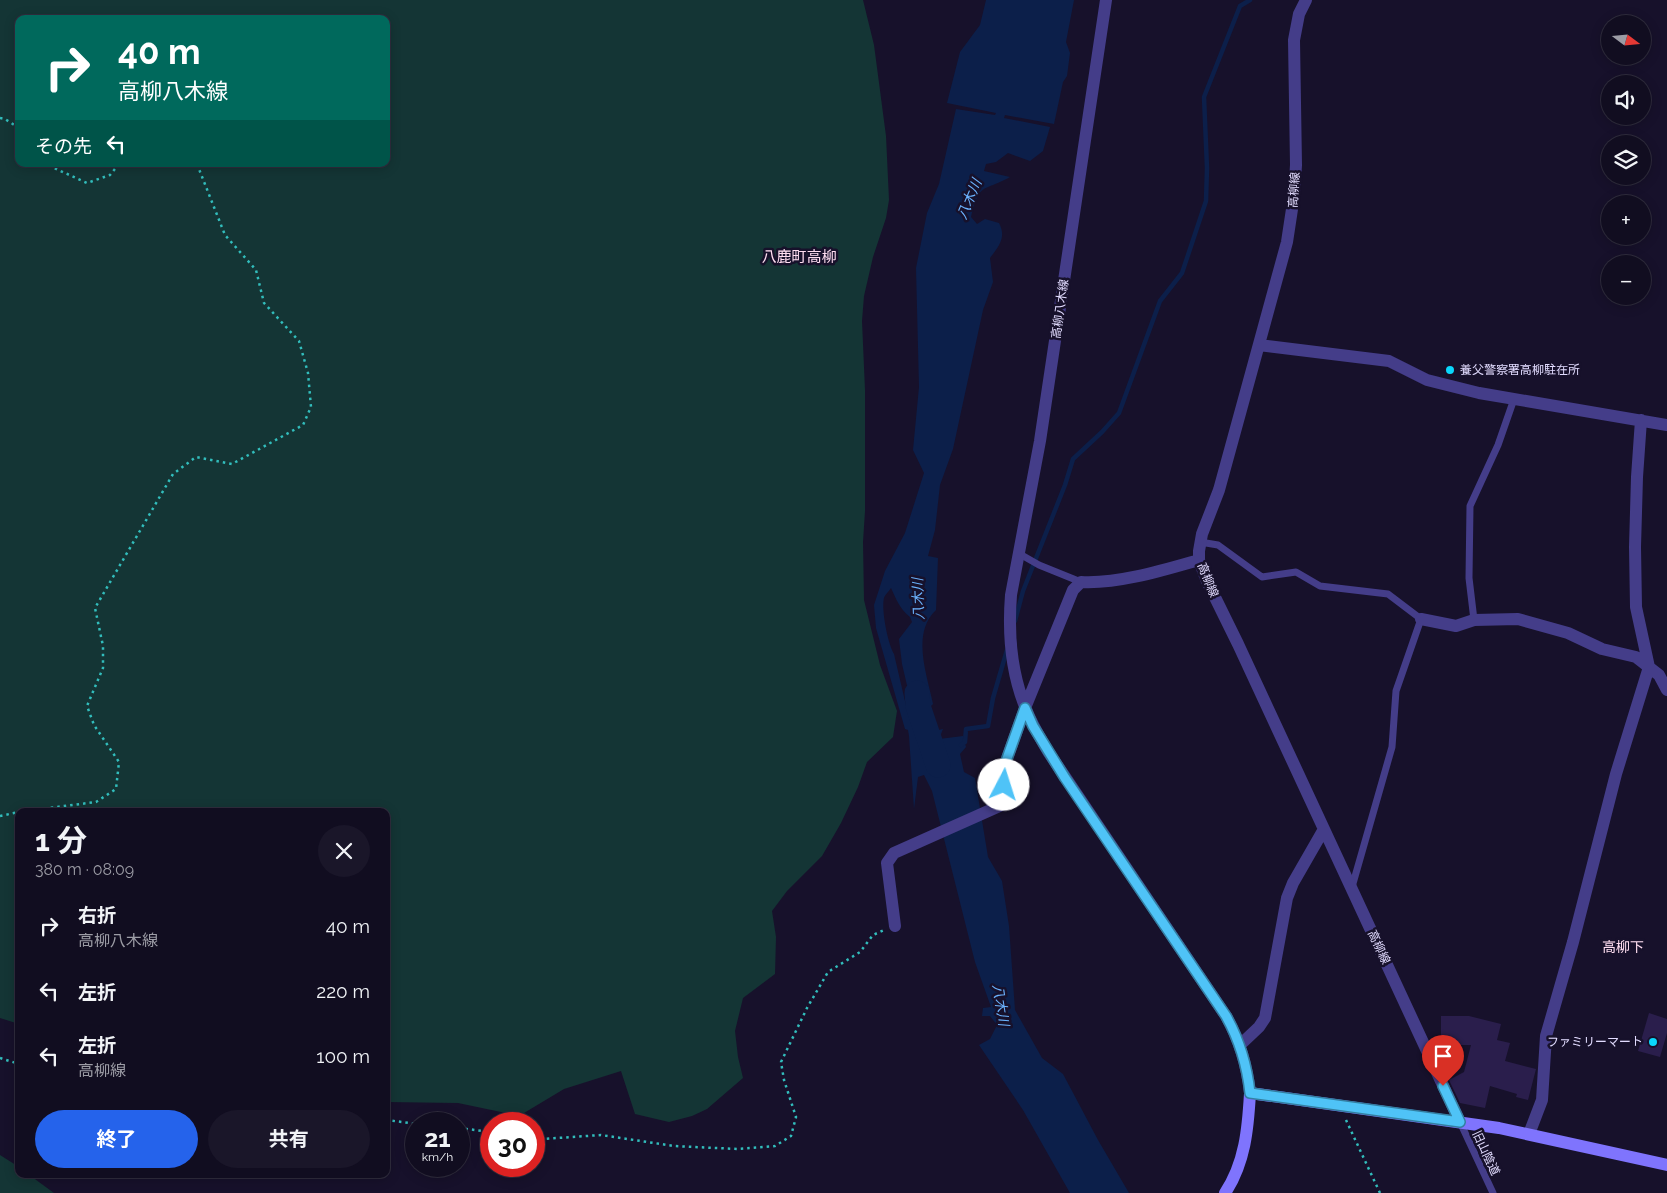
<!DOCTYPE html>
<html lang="ja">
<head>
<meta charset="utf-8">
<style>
  :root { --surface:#110d20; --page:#1a1629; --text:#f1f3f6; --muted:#9c9ca5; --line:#302d3e; --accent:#2563eb }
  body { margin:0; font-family:Raleway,"Noto Sans JP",sans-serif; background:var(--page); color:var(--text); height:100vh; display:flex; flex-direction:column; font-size:19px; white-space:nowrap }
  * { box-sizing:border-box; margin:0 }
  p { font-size:16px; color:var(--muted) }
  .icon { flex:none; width:28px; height:28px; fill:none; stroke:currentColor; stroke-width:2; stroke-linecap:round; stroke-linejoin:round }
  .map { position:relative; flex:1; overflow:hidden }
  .sheet { position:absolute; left:15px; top:808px; width:375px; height:370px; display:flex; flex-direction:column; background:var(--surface); border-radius:10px; box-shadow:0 2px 12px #0003,0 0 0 1px var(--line) }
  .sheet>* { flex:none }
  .hud { position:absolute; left:15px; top:15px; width:375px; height:152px; border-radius:10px; box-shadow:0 2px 12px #0003,0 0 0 1px var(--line); background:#00695c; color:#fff; overflow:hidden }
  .needle { width:32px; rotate:106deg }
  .controls { position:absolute; left:1601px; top:15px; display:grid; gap:10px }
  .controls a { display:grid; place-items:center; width:50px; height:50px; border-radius:50%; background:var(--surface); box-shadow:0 2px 12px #0003,0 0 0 1px var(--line); font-size:25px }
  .speed { position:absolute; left:405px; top:1112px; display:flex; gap:10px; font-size:25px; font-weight:700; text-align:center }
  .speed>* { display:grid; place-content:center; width:65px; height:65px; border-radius:50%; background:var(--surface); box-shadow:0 2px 12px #0003,0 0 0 1px var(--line); line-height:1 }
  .speed small { font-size:12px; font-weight:400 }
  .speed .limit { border:8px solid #d22; background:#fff; color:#111 }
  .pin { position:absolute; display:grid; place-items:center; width:42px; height:42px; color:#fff; margin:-51px -21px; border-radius:50% 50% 50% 0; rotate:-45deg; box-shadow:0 0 5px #0007 }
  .pin .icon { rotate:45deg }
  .me { position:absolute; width:55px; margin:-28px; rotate:5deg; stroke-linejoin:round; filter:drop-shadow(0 0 4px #0008) }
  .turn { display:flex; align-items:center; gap:18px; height:105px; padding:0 20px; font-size:22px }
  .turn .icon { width:65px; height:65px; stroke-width:2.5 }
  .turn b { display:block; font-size:35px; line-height:42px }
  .then { display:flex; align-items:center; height:48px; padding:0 20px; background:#0003; gap:10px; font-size:19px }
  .round { display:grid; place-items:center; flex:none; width:52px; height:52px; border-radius:26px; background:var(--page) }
  .headline { display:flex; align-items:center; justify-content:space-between; height:85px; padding:0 20px }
  h1 { font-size:30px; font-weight:700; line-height:38px }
  .primary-button { display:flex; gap:10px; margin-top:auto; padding:10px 20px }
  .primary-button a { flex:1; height:58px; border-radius:30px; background:var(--accent); color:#fff; font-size:20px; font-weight:700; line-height:58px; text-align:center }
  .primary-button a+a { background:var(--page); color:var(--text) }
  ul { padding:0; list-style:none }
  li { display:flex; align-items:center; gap:15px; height:65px; padding:0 20px }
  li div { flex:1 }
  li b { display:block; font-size:19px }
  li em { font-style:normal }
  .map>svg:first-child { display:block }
  .green { fill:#143535; fill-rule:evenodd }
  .water { fill:#0c1f4a; fill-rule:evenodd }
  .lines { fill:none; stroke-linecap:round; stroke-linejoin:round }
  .stream { stroke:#0c1f4a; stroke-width:4.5 }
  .river { stroke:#0c1f4a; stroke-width:25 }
  .building { fill:#2a1e4c }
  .path { stroke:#32bdbc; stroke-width:2.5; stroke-dasharray:2.5 4; stroke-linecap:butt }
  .lane { stroke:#443d89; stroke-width:7 }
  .street { stroke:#443d89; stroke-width:12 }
  .secondary { stroke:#7f74fd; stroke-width:12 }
  .route-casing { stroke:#337fa1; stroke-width:12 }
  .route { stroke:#4fc3f7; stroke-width:9 }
  .poi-dot { fill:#0ad7fc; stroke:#17112b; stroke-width:2 }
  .labels { text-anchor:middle; stroke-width:5; stroke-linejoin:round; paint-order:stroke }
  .street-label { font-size:12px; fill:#e2dcff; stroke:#17112b }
  .poi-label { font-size:12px; fill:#e2dcff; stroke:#17112b; text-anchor:start }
  .water-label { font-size:14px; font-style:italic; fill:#6bb2fd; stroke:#17112b }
  .neighbourhood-label { font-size:14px; fill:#ffdef1; stroke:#17112b }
  .quarter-label { font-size:15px; fill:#ffdef1; stroke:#17112b }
</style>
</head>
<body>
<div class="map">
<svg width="1667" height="1193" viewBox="0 0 1667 1193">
  <rect width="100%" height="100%" fill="#17112b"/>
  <path class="green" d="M0,0H863L874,45L886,136L889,200L886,218L873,257L864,296L862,321L865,390V511L863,542L864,600L880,665L897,711L893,737L867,762L858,787L841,823L822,856L787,891L772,911L776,937L775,974L743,998L735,1031L738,1057L743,1078L707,1109L692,1116L669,1122L635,1114L621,1071L564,1089L524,1113L501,1112L458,1103L386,1102V811H19V1024L0,1018ZM19,19H386V164H19Z
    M0,1155L19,1167V1174H28L54,1193H0Z"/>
  <path class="water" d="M986,0H1074L1066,42L1070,53L1067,76L1063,82L1054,124L1005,115L1004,118L1050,127L1043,151L1030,161L1008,153L996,162L986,164L984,171L1010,177C981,193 981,181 971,217L977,224L985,219L999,223C1007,238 998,247 990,258L993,282L983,310L953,449L940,485L935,530L928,556L938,558L936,610C911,634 927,674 933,704L930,707L933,718L927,721L926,726L914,729L916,735L943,729L939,739L963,736L966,747L960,754L964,772L975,778L988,857L1002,881L1009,926L1015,1010L1042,1058L1063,1074L1098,1140L1129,1193H1070L1023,1110L979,1045L990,1039L997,1025L990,1016H982L983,1008L991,1007L975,962L932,791L924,775L918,777L914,809L909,736L908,730L905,729L876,628L874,605L885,571L905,533L924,473L913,450L919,387L916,268L927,213L939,184L956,109L995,115L996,113L947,103L960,52L980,25ZM891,588C896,599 900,609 910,617L912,622L899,639L902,664L913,711L908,714L894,654C888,644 881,610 884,598C885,595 889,591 891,588Z"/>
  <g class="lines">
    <path class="stream" d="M1015,621L1023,591L1065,485L1073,459L1102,432L1119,413L1160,301L1182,273L1206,201L1207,168L1204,97L1240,6L1250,0
      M961,745L965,742L966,729L988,726L993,698L1007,650"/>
    <path class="river" d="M917,693L918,706L938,765"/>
  </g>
  <path class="building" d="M1649,1013L1667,1019V1033L1660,1057L1638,1051Z
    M1441,1016H1469L1501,1024L1497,1040L1510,1043L1505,1061L1536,1069L1528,1100L1516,1097L1517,1094L1490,1086L1485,1108L1460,1103L1449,1080L1464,1072L1471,1045H1441Z"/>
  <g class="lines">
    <path class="path" d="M0,118L5,119L19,128
      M50,164L54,168L87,183L110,175L119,164
      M25,811L96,802L116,789L119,762L94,725L87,706L103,668V646L95,608L173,474L196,457L232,464L303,425L311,407L308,373L299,341L264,303L256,270L225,235L197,164
      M0,816L19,812
      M0,1058L19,1064
      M386,1120L418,1124
      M1346,1120L1380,1193
      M459,1128L491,1132
      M534,1137L543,1139L601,1135L674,1146L737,1149L775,1146L791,1136L796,1117L784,1080L781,1062L807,1008L828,972L860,952L873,935L884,930"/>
    <path class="lane" d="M1200,542L1218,545L1262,577L1296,572L1320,586L1388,594L1421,619L1396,691L1392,747L1352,887
      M1018,553L1039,565L1081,582
      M1474,620L1469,578L1470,506L1498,445L1514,399
      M1460,1122L1493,1193"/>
    <path class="street" d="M1106,0L1040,441L1011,595C1008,633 1011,673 1026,709C1032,725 1041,739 1049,753L1226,1016C1240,1041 1247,1065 1250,1093
      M1306,0L1299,14L1294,40L1296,165L1294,196L1287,242L1219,490L1202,534L1199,551V560L1206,579L1238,644L1460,1122
      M1259,345L1389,361L1427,380L1479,393L1667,425
      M1421,619L1456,626L1474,620L1518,619L1568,633L1602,649L1636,657L1659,675L1667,690
      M895,926L887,863L894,853L1004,804V767L1025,708L1073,590L1081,582C1119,584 1164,570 1199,560
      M1240,1045L1259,1027L1265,1018L1287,898L1293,883L1324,829
      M1529,1134L1542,1100L1546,1036L1573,942L1616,774L1649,667L1636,607L1635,547L1637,477L1641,420"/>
    <path class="secondary" d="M1225,1193C1245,1163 1248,1129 1250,1093L1499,1128L1667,1165"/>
  </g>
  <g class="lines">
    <g class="route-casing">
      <path id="route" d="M1004,785V767L1025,708L1033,726L1065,778L1226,1016C1240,1041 1247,1065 1250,1093L1460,1122L1443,1086"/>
    </g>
    <use href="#route" class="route"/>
  </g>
  <g class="poi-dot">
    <circle cx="1450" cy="370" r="5"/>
    <circle cx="1653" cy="1042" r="5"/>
  </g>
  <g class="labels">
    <g class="street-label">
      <text transform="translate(1294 190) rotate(-86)" y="4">高柳線</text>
      <text transform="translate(1060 309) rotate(-82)" y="4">高柳八木線</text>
      <text transform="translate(1208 580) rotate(68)" y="4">高柳線</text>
      <text transform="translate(1379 947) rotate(65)" y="4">高柳線</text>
      <text transform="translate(1486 1153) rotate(65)" y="4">旧山陰道</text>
    </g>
    <g class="poi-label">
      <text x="1460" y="374">養父警察署高柳駐在所</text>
      <text x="1643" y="1046" text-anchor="end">ファミリーマート</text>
    </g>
    <g class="water-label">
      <text transform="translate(969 199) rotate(-67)" y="5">八木川</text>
      <text transform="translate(918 599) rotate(-92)" y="5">八木川</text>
      <text transform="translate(1001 1005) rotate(81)" y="5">八木川</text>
    </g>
    <g class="neighbourhood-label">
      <text x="1623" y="952">高柳下</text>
    </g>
    <g class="quarter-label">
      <text x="799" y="262">八鹿町高柳</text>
    </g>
  </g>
</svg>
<div class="controls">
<a><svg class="needle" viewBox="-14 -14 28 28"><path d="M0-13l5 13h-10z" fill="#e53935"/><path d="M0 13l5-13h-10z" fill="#9c9ca5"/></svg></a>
<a><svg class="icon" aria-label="sound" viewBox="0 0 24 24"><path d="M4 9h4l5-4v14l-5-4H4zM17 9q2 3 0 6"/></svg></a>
<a><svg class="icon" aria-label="layers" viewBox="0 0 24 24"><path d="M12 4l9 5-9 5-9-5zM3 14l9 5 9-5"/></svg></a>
<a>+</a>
<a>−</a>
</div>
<div class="speed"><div>21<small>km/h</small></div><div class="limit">30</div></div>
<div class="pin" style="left:1443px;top:1086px;background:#d93025"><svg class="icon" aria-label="arrive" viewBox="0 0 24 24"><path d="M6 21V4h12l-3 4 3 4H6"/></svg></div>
<svg class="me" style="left:1004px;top:785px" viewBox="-20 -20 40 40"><circle r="19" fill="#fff"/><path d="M0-13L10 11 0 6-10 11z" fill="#4fc3f7"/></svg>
<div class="hud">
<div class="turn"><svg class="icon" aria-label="right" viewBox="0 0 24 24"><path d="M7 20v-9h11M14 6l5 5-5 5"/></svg><div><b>40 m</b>高柳八木線</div></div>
<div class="then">その先<svg class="icon" aria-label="left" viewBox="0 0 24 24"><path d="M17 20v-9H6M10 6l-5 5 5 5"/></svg></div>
</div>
<section class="sheet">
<div class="headline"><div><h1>1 分</h1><p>380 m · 08:09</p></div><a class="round"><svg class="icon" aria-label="close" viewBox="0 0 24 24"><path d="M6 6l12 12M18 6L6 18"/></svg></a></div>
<ul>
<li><svg class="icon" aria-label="right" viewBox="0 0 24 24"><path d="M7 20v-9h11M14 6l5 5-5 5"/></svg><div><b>右折</b><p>高柳八木線</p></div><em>40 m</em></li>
<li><svg class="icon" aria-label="left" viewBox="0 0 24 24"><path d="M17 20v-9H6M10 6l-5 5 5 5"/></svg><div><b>左折</b></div><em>220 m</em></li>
<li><svg class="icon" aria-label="left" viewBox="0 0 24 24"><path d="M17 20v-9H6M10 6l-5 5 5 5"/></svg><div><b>左折</b><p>高柳線</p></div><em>100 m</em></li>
</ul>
<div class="primary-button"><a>終了</a><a>共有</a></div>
</section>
</div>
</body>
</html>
